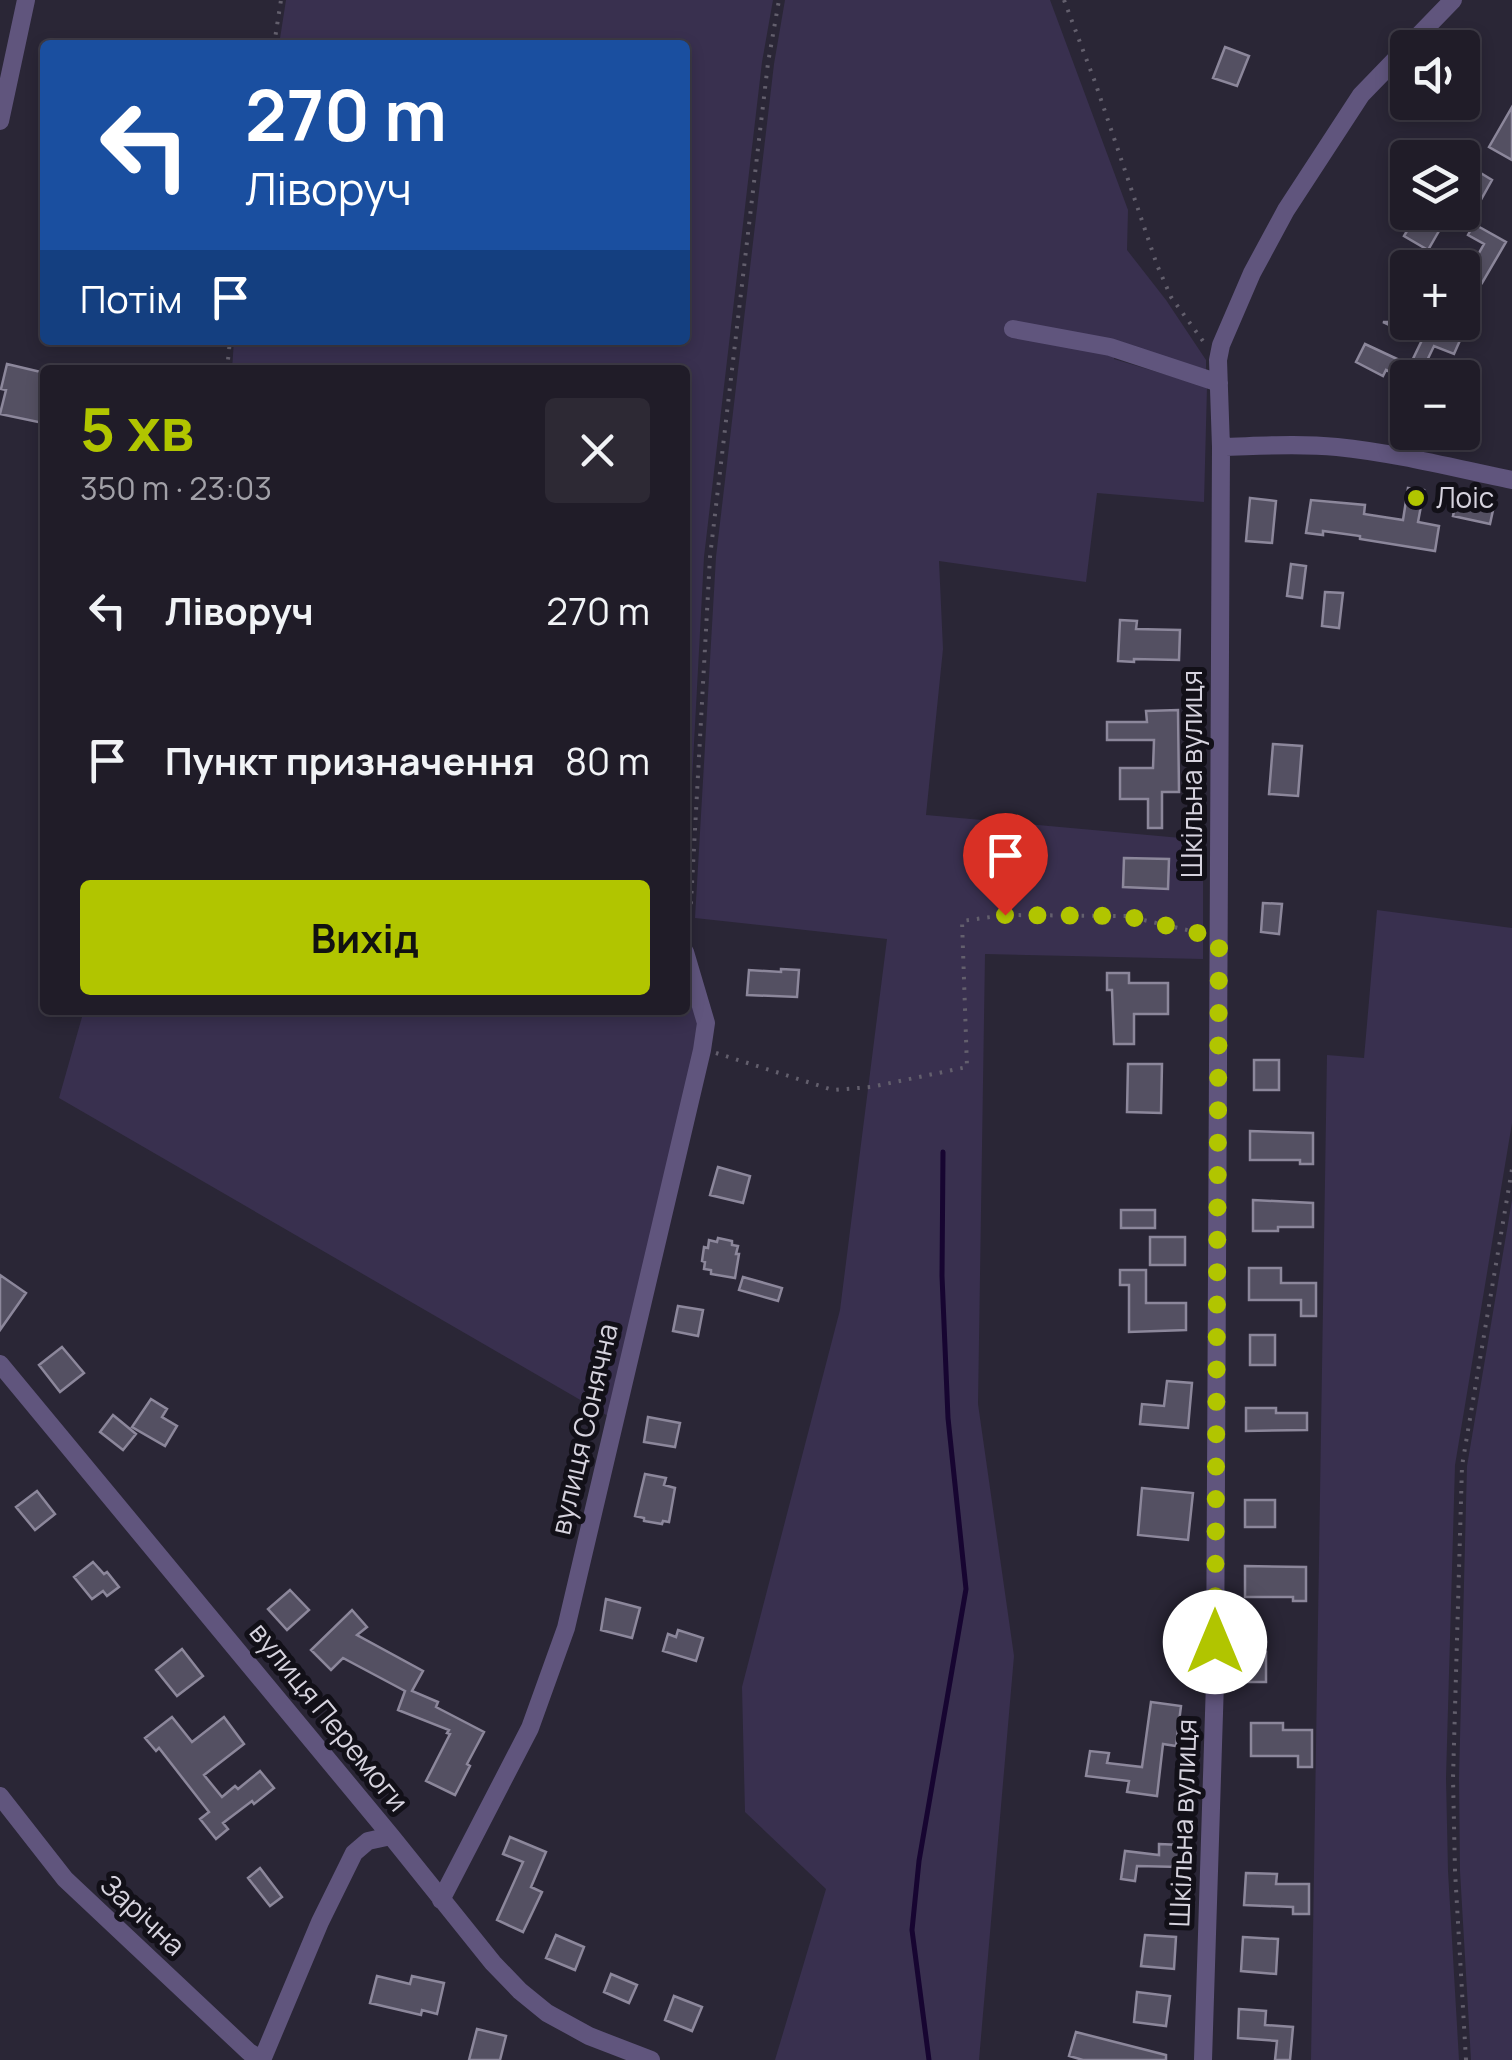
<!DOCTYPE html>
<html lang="uk">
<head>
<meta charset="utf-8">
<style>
  :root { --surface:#201c28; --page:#2d2934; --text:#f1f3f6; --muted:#a2a1a8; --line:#3d3a45; --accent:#b1c500 }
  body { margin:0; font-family:Manrope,sans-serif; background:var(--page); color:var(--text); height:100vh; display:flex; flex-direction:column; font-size:38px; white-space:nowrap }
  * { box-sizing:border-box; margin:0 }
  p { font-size:32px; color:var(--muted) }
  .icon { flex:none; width:55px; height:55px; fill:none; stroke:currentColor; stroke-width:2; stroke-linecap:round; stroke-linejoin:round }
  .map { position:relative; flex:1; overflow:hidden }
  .drawer { position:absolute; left:40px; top:365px; width:650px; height:650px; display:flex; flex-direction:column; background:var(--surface); border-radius:10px; box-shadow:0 5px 15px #0003,0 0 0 2px var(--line) }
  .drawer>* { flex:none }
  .hud { position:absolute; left:40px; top:40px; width:650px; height:305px; border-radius:10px; box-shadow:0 5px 15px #0003,0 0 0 2px var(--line); background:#1a4fa0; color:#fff; overflow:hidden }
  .fabs { position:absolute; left:1390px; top:30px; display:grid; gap:20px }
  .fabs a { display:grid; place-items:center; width:90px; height:90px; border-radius:10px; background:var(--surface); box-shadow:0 5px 15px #0003,0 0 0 2px var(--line); font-size:50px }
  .pin { position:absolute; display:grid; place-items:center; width:85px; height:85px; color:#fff; margin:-102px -42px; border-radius:50% 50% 50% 0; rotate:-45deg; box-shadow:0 0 10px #0007 }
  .pin .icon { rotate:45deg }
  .me { position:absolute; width:110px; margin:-55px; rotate:0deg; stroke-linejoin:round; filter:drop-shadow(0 0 8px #0008) }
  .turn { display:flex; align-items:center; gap:35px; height:210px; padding:0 40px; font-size:45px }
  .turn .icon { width:130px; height:130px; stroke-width:2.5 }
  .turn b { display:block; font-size:70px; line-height:85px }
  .then { display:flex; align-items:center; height:95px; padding:0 40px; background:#0003; gap:20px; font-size:38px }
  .round { display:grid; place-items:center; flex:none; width:105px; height:105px; border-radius:10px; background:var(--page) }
  .head { display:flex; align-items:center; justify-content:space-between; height:170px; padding:0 40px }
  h1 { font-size:60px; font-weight:700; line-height:75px; color:var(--accent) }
  .action { display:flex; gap:20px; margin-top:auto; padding:20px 40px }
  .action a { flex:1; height:115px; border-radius:10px; background:var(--accent); color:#111; font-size:40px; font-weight:700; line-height:115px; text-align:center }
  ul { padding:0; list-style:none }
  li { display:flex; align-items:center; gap:30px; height:150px; padding:0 40px }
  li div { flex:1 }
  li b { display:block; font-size:38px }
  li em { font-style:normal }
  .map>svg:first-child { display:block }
  .green { fill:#39304f }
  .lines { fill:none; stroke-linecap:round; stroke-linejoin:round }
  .stream { stroke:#170531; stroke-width:5 }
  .building { fill:#545062; stroke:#8c879b; stroke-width:2.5 }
  .path { stroke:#635f6d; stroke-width:4; stroke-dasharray:2.5 8; stroke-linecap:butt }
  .minor { stroke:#60557d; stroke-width:18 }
  .route { stroke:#b1c500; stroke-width:18; stroke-dasharray:0 32.4 }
  .poi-dot { fill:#b1c500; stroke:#121018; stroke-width:4 }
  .labels { text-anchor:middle; stroke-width:10; stroke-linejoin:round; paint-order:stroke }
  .poi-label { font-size:28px; fill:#d6d3de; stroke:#121018; text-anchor:start }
  .street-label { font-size:28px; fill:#d6d3de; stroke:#121018 }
</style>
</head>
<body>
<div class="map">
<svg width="1512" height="2060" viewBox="0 0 1512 2060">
  <rect width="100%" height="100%" fill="#2a2636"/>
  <path class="green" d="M286,0H773L762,62L704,557L686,893L685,370H232L234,340H685V45H279Z
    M785,0H1050L1128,210L1127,250L1166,300L1206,360V371L1116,341L1114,359L1207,387L1204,502L1097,493L1086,582L939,561L943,649L926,815L1203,840V959L985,954L978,1404L1014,1656L979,2060H775L826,1889L745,1812L742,1687L840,1310L887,939L695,918L716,557L774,64Z
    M1377,910L1512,928V1123L1455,1465L1446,1778L1448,1871L1459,2060H1311L1327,1055L1364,1058Z
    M685,977L699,1024L695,1048L608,1416L59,1098L84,1010H685Z
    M1512,1200V2060H1471L1460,1871L1459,1778L1467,1466Z"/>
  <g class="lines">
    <path class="stream" d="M929,2060L912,1930L919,1861L966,1589L948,1418L942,1276L943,1152"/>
  </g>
  <path class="building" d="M1225,47L1249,56L1237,86L1213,78Z
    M1512,107V160L1489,147Z
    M1474,169L1492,180L1478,205L1462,196V189Z
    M1418,212H1439L1447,217L1428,250L1404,236Z
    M1474,224L1506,242L1482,283L1467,274L1484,244L1468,235Z
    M1383,322H1428L1461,338L1454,354L1434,346L1422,371L1435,378H1403L1386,370L1383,376L1356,362L1365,344L1410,365L1422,340Z
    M7,364L45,373L43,423L0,414L6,390L1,389Z
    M1408,488L1424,490L1418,522L1439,526L1435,551L1360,539V536L1323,531V535L1306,533L1311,500L1365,505L1364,514L1403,520Z
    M1458,493L1495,501L1490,524L1453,516Z
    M1250,498L1276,501L1272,543L1246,541Z
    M1291,564L1306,566L1302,598L1287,596Z
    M1325,592L1343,593L1339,628L1322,626Z
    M1120,620L1137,621L1136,629L1180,630L1179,660L1134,659V662L1118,661Z
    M1178,710L1179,792H1162V828H1148V799H1120V768H1153L1154,740H1107V722H1147L1146,711Z
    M1273,744L1302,746L1298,796L1269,794Z
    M1124,858L1169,859L1168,889L1123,887Z
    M1263,903L1282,904L1279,934L1261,932Z
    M781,969L799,970L797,997L747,995L749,970L781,972Z
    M1107,973H1129V983H1168V1014H1134V1044H1114L1112,990H1107Z
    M1254,1060H1279V1090H1254Z
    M1128,1064H1162L1161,1113L1127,1112Z
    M1250,1131L1313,1133V1164H1300V1160H1250Z
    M718,1167L750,1176L743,1203L710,1195Z
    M1253,1200L1313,1203V1227H1278V1231H1253Z
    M1121,1210H1155V1228H1121Z
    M1150,1237H1185V1265H1150Z
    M718,1238L732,1241V1245L738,1246L736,1254H739L735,1278L711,1274V1270L704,1269L705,1262L702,1261L704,1247L708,1248L709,1240L717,1242Z
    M1249,1268H1281V1283H1316V1316H1301V1300H1249Z
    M1120,1270H1146V1303H1186V1330L1129,1332V1285H1120Z
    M0,1275L26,1293L0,1330Z
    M743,1277L782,1288L778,1301L739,1290Z
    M678,1306L703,1310L698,1336L673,1331Z
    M1250,1335H1275V1365H1250Z
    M62,1347L84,1373L60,1392L39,1365Z
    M1167,1381L1192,1383L1188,1428L1140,1424L1142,1404L1164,1406Z
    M151,1399L167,1409L162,1417L177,1426L165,1446L132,1427Z
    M1246,1408H1276V1413H1307V1430L1246,1431Z
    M113,1415L136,1434L123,1450L100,1432Z
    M648,1417L680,1423L675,1447L644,1442Z
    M645,1474L666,1478L664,1485L675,1488L669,1522L663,1521L662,1524L644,1521V1518L635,1516Z
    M1142,1488L1193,1493L1188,1540L1138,1535Z
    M37,1491L55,1514L35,1530L16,1507Z
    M1245,1500H1275V1527H1245Z
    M93,1562L104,1574L107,1572L119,1587L107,1596L103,1591L92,1599L74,1577Z
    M1245,1566L1306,1567V1601H1293V1597H1245Z
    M290,1590L309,1610L287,1630L268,1609Z
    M606,1599L640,1608L632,1638L601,1630Z
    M352,1610L367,1627L357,1635L423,1671L412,1691L438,1702L436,1707L484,1732L467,1764L470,1766L455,1795L426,1781L450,1734L447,1733L449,1730L398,1710L405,1691L343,1658L331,1670L311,1650Z
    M678,1630L703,1638L696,1661L663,1651L668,1634L676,1637Z
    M182,1649L203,1676L177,1696L156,1670Z
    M1246,1652H1266V1682H1246Z
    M1151,1702L1181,1706L1176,1746L1163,1744L1157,1796L1127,1792L1129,1781L1086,1776L1090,1751L1109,1753L1107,1763L1142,1767Z
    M172,1717L192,1742L224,1717L244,1744L204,1775L222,1797L235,1786L238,1789L260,1771L274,1788L254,1804L252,1801L223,1823L228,1829L216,1839L200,1819L209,1812L159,1748L156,1751L145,1738Z
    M1251,1723H1283V1730H1312V1767H1298V1756H1251Z
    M510,1837L546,1852L531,1887L542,1892L523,1932L497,1920L523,1862L503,1854Z
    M1159,1844L1181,1845L1180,1867L1137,1866L1135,1881L1121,1879L1125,1851L1159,1855Z
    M260,1868L282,1897L270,1906L248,1878Z
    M1246,1873L1277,1874L1276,1884H1309V1914H1293V1907L1244,1905Z
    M556,1935L584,1947L575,1970L546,1958Z
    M1145,1935L1176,1937L1174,1969L1141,1966Z
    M1243,1937L1278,1939L1276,1974L1241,1971Z
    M611,1974L637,1985L629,2003L604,1992Z
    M377,1976L410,1984L412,1976L444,1983L437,2014L422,2010L421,2015L370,2003Z
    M1137,1992L1170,1996L1166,2026L1134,2022Z
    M674,1996L702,2007L692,2031L665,2020Z
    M1239,2009L1266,2011L1265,2025L1293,2027L1290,2060H1275L1277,2041L1238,2038Z
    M477,2029L506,2036L500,2060H469Z
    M1076,2032L1166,2055V2060H1083L1069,2056Z"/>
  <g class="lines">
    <path class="path" d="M1064,0L1095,82L1157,265L1171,297L1203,341
      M274,45L281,0
      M227,370L230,340
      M686,935L691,902L710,557L768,63L779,0
      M716,1053L833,1090L871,1087L967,1067L962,921L1005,915L1126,916L1200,933
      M1466,2060L1455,1871L1453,1778L1462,1466L1512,1169"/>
    <path class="minor" d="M0,121L26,0
      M1013,329L1110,347L1219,383
      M1221,447C1259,446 1298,443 1337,447C1396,453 1454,468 1512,480
      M0,1364L391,1836L493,1963L520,1991L547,2013L589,2036L651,2060
      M0,1796L65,1879L249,2052L262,2060
      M441,1900L530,1728L566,1628L702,1050L706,1023L685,952
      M262,2060L320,1922L354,1853L368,1841L391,1836
      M1203,2060L1215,1682L1221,447L1218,360L1221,345L1252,273L1286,210L1361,95L1453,0"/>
  </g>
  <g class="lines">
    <path class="route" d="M1005,915L1126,916L1219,938L1215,1642"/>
  </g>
  <circle class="poi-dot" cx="1416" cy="498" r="10"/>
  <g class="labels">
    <g class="poi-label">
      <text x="1436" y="508">Лоіс</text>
    </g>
    <g class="street-label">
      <text transform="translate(1192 774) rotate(-90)" y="10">Шкільна вулиця</text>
      <text transform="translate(584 1429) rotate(-77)" y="10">вулиця Сонячна</text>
      <text transform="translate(329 1717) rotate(51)" y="10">вулиця Перемоги</text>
      <text transform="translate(1183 1823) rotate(-88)" y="10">Шкільна вулиця</text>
      <text transform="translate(143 1915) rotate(43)" y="10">Зарічна</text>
    </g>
  </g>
</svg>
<div class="fabs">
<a><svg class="icon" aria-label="sound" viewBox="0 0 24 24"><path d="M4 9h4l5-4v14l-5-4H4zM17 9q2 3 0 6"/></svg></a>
<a><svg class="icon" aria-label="layers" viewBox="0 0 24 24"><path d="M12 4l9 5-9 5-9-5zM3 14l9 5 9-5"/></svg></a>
<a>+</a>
<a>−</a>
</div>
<div class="pin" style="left:1005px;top:915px;background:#d93025"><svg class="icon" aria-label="arrive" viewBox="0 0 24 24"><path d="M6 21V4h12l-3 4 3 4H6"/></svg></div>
<svg class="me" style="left:1215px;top:1642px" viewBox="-20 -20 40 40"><circle r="19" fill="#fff"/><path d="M0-13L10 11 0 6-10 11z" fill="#b1c500"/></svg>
<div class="hud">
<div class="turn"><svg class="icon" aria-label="left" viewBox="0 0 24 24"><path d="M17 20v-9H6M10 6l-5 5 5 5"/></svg><div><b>270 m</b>Ліворуч</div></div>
<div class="then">Потім<svg class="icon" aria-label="arrive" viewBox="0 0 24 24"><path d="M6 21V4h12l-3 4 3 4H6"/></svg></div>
</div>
<section class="drawer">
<div class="head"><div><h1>5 хв</h1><p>350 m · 23:03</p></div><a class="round"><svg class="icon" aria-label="close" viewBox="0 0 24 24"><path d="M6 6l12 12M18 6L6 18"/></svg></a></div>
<ul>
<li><svg class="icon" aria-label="left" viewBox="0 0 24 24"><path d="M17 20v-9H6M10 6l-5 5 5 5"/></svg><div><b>Ліворуч</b></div><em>270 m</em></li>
<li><svg class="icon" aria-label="arrive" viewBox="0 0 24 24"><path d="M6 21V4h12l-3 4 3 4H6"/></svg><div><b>Пункт призначення</b></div><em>80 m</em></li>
</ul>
<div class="action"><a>Вихід</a></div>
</section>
</div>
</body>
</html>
